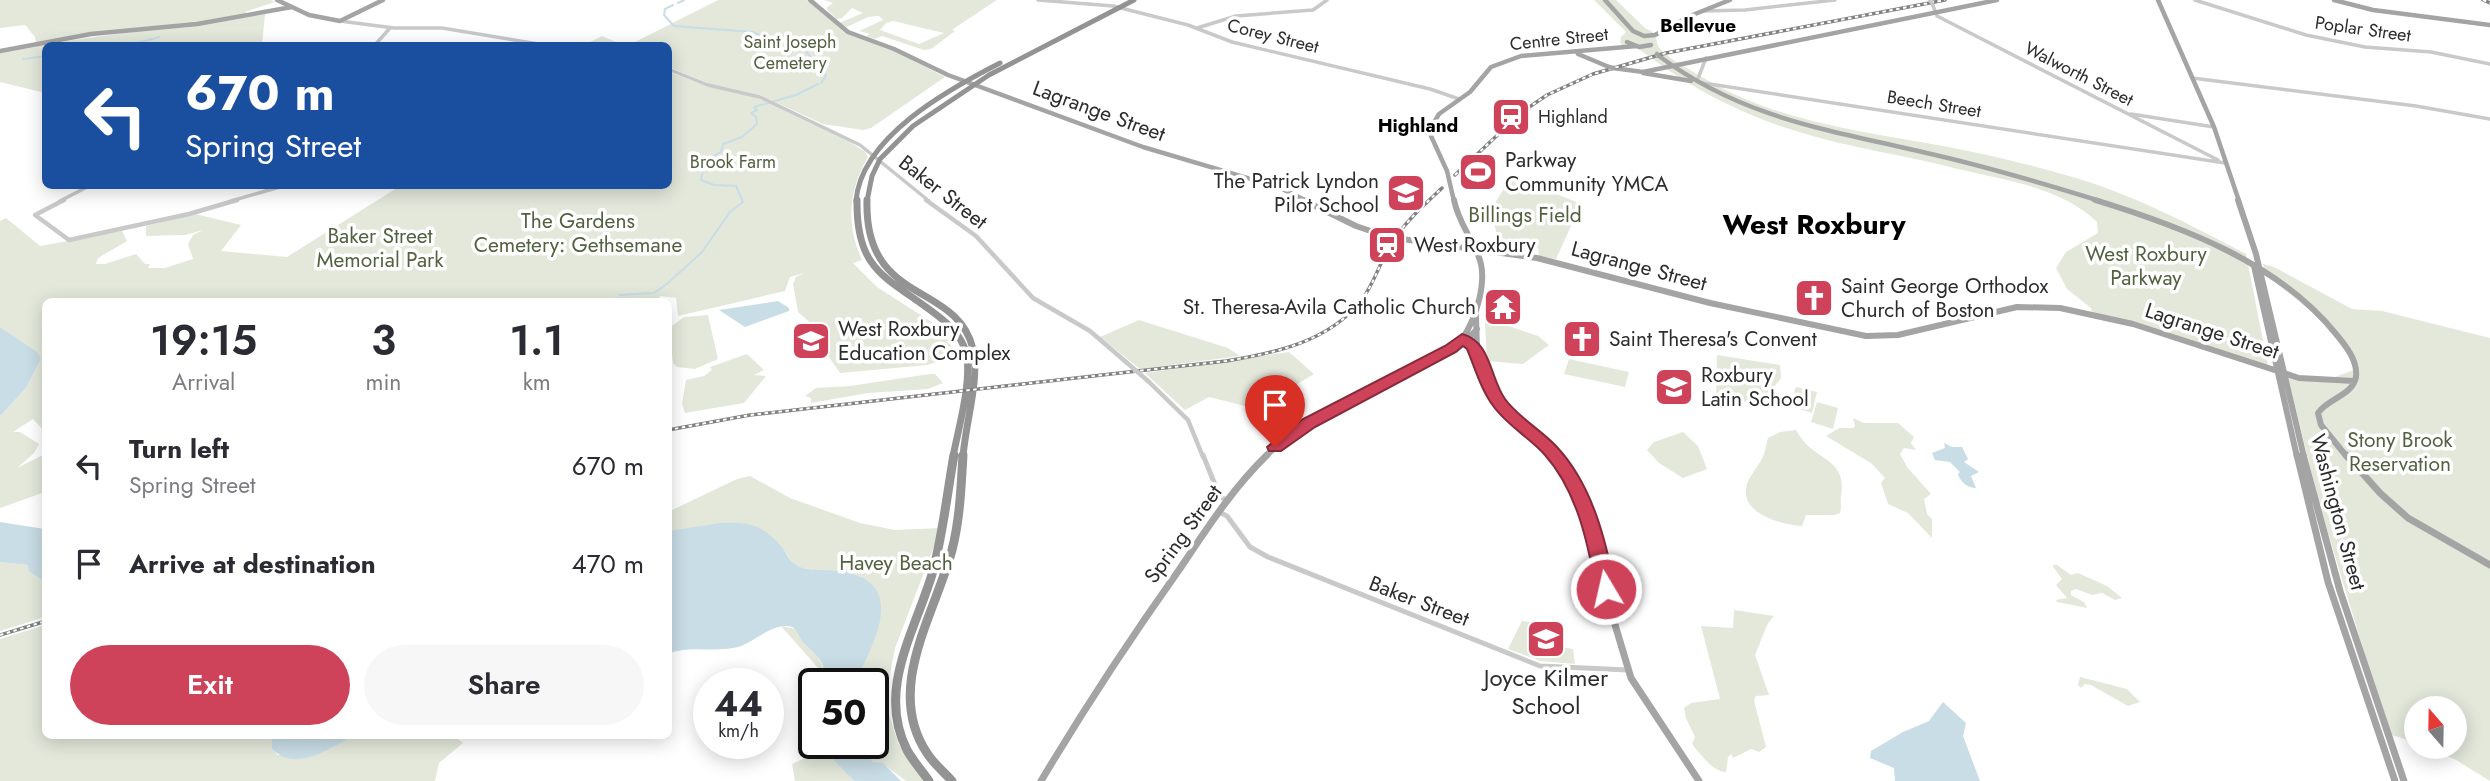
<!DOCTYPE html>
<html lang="en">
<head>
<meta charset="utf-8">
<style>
  :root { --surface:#fff; --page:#f7f7f7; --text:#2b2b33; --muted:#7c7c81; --accent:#ce425a }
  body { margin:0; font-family:Jost,sans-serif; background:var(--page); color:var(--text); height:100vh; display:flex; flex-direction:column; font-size:26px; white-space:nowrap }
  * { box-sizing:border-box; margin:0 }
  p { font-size:23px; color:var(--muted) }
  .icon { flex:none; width:38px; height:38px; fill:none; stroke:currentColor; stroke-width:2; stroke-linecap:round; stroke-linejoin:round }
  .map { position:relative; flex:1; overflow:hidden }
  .details { position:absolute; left:42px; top:298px; width:630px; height:441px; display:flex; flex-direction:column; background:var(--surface); border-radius:10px; box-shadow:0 4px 18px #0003 }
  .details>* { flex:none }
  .hud { position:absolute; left:42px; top:42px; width:630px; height:147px; border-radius:10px; box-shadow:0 4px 18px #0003; background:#1a4fa0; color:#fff; overflow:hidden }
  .needle { width:46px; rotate:340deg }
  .fabs { position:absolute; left:2404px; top:696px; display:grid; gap:14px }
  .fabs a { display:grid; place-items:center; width:63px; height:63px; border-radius:50%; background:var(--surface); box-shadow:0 4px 18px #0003; font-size:35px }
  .speed { position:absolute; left:693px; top:668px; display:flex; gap:14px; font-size:35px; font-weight:700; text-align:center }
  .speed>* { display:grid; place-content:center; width:91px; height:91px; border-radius:50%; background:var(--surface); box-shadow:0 4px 18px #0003; line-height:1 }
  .speed small { font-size:18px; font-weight:400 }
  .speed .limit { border:4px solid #111; border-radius:10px; background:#fff; color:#111 }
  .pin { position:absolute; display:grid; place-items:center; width:60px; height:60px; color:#fff; margin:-72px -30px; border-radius:50% 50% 50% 0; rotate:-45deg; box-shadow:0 0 7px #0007 }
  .pin .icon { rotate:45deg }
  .me { position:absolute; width:77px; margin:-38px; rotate:351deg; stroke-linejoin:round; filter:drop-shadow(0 0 5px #0008) }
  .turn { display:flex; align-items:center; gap:24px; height:147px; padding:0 28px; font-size:32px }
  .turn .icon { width:91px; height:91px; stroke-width:2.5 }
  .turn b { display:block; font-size:49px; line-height:60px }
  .eta { display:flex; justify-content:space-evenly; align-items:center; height:119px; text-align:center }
  .eta b { font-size:42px; font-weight:600; line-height:49px }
  .action { display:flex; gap:14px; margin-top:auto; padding:14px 28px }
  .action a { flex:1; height:80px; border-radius:42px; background:var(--accent); color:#fff; font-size:28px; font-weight:600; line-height:80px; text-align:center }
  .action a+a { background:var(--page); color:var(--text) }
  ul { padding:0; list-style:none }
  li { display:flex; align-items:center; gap:21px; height:98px; padding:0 28px }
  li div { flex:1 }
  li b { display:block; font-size:26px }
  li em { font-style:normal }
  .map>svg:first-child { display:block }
  .green { fill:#e3e8db; fill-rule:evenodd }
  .water { fill:#c9dde6 }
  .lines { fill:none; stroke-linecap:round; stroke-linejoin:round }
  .stream { stroke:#c9dde6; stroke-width:2 }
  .minor-far2 { stroke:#c9c9c9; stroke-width:3.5 }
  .minor-far1 { stroke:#c9c9c9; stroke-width:4.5 }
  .minor { stroke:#c9c9c9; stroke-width:5 }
  .major-far2 { stroke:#a4a4a4; stroke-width:4.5 }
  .major-far1 { stroke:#a4a4a4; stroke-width:6 }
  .major { stroke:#a4a4a4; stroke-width:7 }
  .highway-far2 { stroke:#939393; stroke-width:5 }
  .highway-far1 { stroke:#939393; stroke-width:7 }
  .highway { stroke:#939393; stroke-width:9 }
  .rail-casing { stroke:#818181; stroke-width:3.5 }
  .rail { stroke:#fff; stroke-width:2; stroke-dasharray:3.5; stroke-linecap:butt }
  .minor-bridge-far1 { stroke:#c9c9c9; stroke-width:3.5 }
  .minor-bridge { stroke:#c9c9c9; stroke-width:4.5 }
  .major-bridge { stroke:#a4a4a4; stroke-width:4.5 }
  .route { fill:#ce425a; stroke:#862b3a; stroke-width:2 }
  .labels { text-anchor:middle; stroke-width:7; stroke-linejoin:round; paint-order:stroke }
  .far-street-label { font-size:18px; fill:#2c2c2c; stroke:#fff }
  .far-park-label { font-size:18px; fill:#52613f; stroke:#fff }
  .far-poi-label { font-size:18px; fill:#2c2c2c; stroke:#fff; text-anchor:start }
  .far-neighbourhood-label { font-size:19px; font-weight:bold; fill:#000; stroke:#fff }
  .street-label { font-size:21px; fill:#2c2c2c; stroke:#fff }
  .poi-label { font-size:21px; fill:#2c2c2c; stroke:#fff; text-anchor:start }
  .park-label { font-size:21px; fill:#52613f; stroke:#fff }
  .near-poi-label { font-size:24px; fill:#2c2c2c; stroke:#fff }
  .district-label { font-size:28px; font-weight:bold; fill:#000; stroke:#fff }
</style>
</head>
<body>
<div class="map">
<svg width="2490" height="781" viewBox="0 0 2490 781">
  <rect width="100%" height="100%" fill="#fff"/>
  <path class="green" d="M0,0H271L275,2L245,12L248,14C178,27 106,32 36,44L35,37L25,25L0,28Z
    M718,0H806L821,9L844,32L892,50L945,77L871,128L863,130L823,124L760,95L710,84L669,67L668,46H582L602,36L616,42L631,44Z
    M824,0H997L956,27L952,30L955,31L931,49L924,50L882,36L875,39L866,36L870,34L859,31L883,20L879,16L868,17L847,27L839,23L863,13L852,8L842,18L836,19L826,8L833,3ZM893,21L944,33L919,44L880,30L886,23Z
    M1594,0H1616L1645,28L1658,35L1655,37C1657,40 1657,43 1658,46C1664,57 1696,73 1707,80C1788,127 1882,133 1973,152C2007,159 2042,168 2076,178C2136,196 2191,225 2246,254L2268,366L2092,312L2091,308L2067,289L2056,268L2066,252L2098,233L2097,222C2061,187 2004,180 1958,169C1905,155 1849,148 1796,131C1736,113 1686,85 1636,47L1626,48L1620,43L1621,37L1626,32Z
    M265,14L262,45L46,46L45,93L0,82V52C88,36 177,27 265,14Z
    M669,72L708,86L758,98L848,141L864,151L868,157C848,191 846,225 862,260L853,263L877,287L944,330L952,348C947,359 938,362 927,365L840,373L827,354L819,349L827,344L829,339L798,312L793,284L796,277L804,273L790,277L785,291L678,316L676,298L660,296L659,301H46L45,432L33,419L13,432H20L39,444L34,453L17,468L45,454V492L0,508V416L26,388L41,359L0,327V221L6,218L40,246L122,231L127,241L98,258L96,264H105L136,254L145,264H150L148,268H165L193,259L188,244L193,235L203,230L185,235L146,236V226L195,214L241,225L221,251L287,257L400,186H668Z
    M1512,176L1581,204L1556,259L1539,256L1538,248L1528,247L1524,253L1500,249L1491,209Z
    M2263,264L2274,267L2352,309L2382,311L2490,338V781L2456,760L2428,747H2455V709H2417V743L2389,734L2318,500L2288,376L2332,378L2354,370C2339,325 2299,298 2264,269Z
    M708,315L718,359L695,369L677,367L673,363L669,328L684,317Z
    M1139,320L1228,348L1240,356L1140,369L1100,337Z
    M1494,321L1538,336L1549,345L1523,364L1487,361L1485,323Z
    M1289,352L1314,374L1289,389L1285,386L1245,406L1209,397L1185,410L1145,373Z
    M747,354L764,370L754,375L766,376L744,403L685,413L682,404L686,380L704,376L712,370L710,367Z
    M1717,355L1780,365L1781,378L1760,404L1716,397Z
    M1569,359L1629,372L1625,387L1564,374Z
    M930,374H935L943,383L928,389L868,393L811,403V398L805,396L816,388L850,386Z
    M1796,387L1817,392L1812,413L1790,406Z
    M1817,402L1838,408L1833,429L1811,422Z
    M1853,418L1864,423H1898L1914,437L1911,443L1916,450L1904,448L1900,454L1907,467L1931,494L1924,499L1927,514L1932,519V538L1908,513L1888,504L1881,483L1885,478L1871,463L1826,436L1839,428H1853L1855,426Z
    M1796,430C1812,462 1848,456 1841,496C1840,502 1842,507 1840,513L1835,515H1806L1802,526C1781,525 1738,513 1747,484C1751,473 1760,465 1764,454C1766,449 1766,443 1768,438L1780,432Z
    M1683,432L1698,446L1707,469L1683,478L1659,463L1647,450L1654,442Z
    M750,476L790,498L860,523L895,530L941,528L895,648L885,701L898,743L909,761L928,781H906L886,766L873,762L861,744H873V684H854L860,673L861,577C846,571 802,572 794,564C790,560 787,554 784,550L669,532L668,512L737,479Z
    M0,562L28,565L45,582V617L0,631Z
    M2052,565H2057L2071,575L2078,573L2107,586L2122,598L2115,600L2102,593L2092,595L2076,589L2071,591V595L2084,602L2087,608L2057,602L2056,600L2067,598L2056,585L2062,579Z
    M1734,610L1774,616L1768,623L1755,655L1769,695L1756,696L1754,700L1766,747L1759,752L1751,749L1733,758L1731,754L1728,757L1726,772C1713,772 1700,754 1692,744L1695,737L1686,718L1684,708L1691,703L1720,699L1701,626L1733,628Z
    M1522,621L1555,625L1549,634H1545L1546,644L1573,649L1575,664L1541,661L1508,649Z
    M45,625L46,735H271L272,749L278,755L324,752L355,735H463L458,739L463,743L439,763L435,781H0V639Z
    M781,626L796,629C807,650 829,657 823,684H816L818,668Z
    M2080,677L2127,689L2140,702L2128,706L2091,685L2085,684L2081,688L2078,685Z
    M815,744H826L827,751L854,781H795L792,764L819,751Z"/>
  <path class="water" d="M778,301L789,308V311L745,327L719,310Z
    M0,327L37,352L41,359L26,388L0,416Z
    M1944,443L1952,447H1962L1968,459L1964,462L1979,472L1971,476L1976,488C1968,488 1960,482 1958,474L1960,472L1950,462L1935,460L1932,453L1945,448Z
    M0,522L45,529V582L29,571L28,565L0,562Z
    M720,523C750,522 761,524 782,547C786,552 789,561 795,564C805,572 825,569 837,571C911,579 874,643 854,684H823C828,663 818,657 805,644C798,637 798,626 787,626C770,625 753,643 738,647C713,653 693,645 669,653V531Z
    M1943,702L1966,723L1963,736L1980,781H1895L1894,768L1870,758L1871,751L1903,732L1929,721Z
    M271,735H355C331,748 296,773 272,749Z
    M826,744H861L873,762L883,763L901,781H854L829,755Z"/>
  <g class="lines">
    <path class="stream" d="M678,3L684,0
      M673,5L665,9L664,15L674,26L753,32L763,37H794L826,76L821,83
      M127,46L159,37
      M23,59L46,56
      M620,295L654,293L668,283L702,252L730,212L743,202L736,186L714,185L701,180C703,166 708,158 721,152L723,144L742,137L757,124L756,117L751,113L757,110L754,107L796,95L818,84"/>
    <path class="minor-far2" d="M1038,0L1113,6L1188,25L1232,42L1430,89L1459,99
      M2195,0L2306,35L2365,47L2431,52L2490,64
      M1932,3L1937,16L2218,160
      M1703,11L1745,10L1835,0
      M340,21L394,28H442L551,46
      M1197,28L1236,16L1313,10L1327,0
      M374,46L390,28
      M668,69L708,85L760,97L860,145L929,201
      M2192,78L2416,106L2490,119
      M1697,81L1706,58
      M1703,83L2225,163
      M2131,114L2214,127
      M60,201L89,186
      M231,201L283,186"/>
    <path class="minor-far1" d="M64,200L35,215L69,240L189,214L237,200
      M926,200L976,236L1033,298L1090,331L1126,362
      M1148,381L1188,420L1203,457"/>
    <path class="minor" d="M1203,455L1220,497L1227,500
      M1219,512L1227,516L1250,547L1268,557L1540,666L1628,670"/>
    <path class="major-far2" d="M277,0L309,15L340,21L383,0
      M810,0L848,32L894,49L948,75L1143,147L1278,187L1307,201
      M1605,0L1633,31L1644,36
      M2158,0L2214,127L2239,201
      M2334,0L2373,10L2490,25
      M1645,36L1655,35L1690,16L1730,0
      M1627,42L1639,47L1651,45
      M0,51L91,34L197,24L292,7
      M1578,54L1609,67
      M1659,56C1745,120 1831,130 1931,154C1988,167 2045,184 2100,201
      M1613,68L1643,72L1997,0
      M1643,73L1691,81
      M1454,201L1447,171L1431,136L1432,126L1439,114L1470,92L1491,67L1521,56L1637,46"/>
    <path class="major-far1" d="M1303,200L1356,226L1388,237L1537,258L1710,303L1866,336L1898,335L2017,307L2060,308L2133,324L2299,378L2354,381
      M1454,200C1458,221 1470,235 1478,255C1489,279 1476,319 1462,339
      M2095,200C2180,226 2278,262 2336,334C2346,346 2358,361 2356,377C2353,395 2327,399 2318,413L2321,425L2347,457
      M2238,200L2256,254L2304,457
      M2254,266L2297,457
      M1476,316L1477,350
      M1462,339L1474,346L1499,403L1555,457
      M1265,457C1319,403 1397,377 1464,343L1477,329"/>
    <path class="major" d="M1554,455L1569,475L1596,537L1610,608L1631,678L1699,781
      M2297,455L2328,582L2395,781
      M2303,455L2340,591L2404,781
      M2346,455L2380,493L2408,518L2490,565
      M1041,781C1084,709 1130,639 1179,570C1206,530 1232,489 1267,455"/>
    <path class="highway-far2" d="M856,201C861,137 949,89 1000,63
      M867,201L872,176L880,159L913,126L989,75L1134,0"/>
    <path class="highway-far1" d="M857,200C856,273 888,277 938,316C950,325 960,335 965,349C974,376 958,429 953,457
      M867,200C864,306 957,281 973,349C980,379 965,425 963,457"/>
    <path class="highway" d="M929,781C922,771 913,761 907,750C876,689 916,630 933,571C943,533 947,494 954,455
      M952,781C944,772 933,763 927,753C884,689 935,614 952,550C960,519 961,487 963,455"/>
    <g class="rail-casing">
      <path id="rail" d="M2483,0L2490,3
        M1455,175L1522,112L1547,95L1593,74L1666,53L1945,0
        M668,430L750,415L1226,361C1275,353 1328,342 1361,301C1374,284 1380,262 1391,244C1405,222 1424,205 1442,188
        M0,635L46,621"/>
    </g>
    <use href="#rail" class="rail"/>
    <path class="minor-bridge-far1" d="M1930,1L1932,3"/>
    <path class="minor-bridge" d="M1126,362L1148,381"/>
    <path class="major-bridge" d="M1657,54L1659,56
      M1609,67L1613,68"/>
  </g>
  <path class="route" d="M1462,334C1491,341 1490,378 1505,399C1518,417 1541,430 1556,446C1592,484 1606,540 1615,589L1612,594H1599L1596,589C1588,543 1577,491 1545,455C1530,438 1508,426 1494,407C1481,390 1475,368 1467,349L1463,346L1456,352L1315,427L1281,451H1269L1267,447L1303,419L1445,346Z"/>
  <defs>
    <g id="station-square" transform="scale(2.0125)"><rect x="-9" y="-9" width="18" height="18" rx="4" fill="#ce425a" stroke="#fff"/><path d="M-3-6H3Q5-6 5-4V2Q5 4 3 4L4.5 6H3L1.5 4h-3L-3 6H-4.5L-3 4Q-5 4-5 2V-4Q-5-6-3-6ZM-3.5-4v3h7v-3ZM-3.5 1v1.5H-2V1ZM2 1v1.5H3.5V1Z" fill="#fff"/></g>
    <g id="stadium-square" transform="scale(2.0125)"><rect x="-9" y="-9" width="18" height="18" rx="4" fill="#ce425a" stroke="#fff"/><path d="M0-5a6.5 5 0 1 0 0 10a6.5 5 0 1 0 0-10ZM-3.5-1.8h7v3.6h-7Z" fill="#fff"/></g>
    <g id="school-square" transform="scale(2.0125)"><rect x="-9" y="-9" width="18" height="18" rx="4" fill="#ce425a" stroke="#fff"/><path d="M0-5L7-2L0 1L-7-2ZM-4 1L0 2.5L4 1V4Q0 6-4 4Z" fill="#fff"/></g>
    <g id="church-square" transform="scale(2.0125)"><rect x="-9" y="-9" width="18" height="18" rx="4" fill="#ce425a" stroke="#fff"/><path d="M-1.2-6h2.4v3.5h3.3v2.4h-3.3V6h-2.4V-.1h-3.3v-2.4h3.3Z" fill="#fff"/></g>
    <g id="temple-square" transform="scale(2.0125)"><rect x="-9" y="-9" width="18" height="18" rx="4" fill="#ce425a" stroke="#fff"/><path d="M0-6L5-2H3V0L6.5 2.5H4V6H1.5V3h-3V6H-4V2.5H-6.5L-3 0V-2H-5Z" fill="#fff"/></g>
  </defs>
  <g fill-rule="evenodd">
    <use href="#station-square" x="1511" y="117"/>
    <use href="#stadium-square" x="1478" y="172"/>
    <use href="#school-square" x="1406" y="193"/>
    <use href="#station-square" x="1387" y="245"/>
    <use href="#church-square" x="1814" y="298"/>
    <use href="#temple-square" x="1503" y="307"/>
    <use href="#church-square" x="1582" y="339"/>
    <use href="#school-square" x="811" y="341"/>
    <use href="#school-square" x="1674" y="387"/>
    <use href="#school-square" x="1546" y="639"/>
  </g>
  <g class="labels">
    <g class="far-street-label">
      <text transform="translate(2363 29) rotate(8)" y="6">Poplar Street</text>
      <text transform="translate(1273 36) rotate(14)" y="6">Corey Street</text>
      <text transform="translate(1559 39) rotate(-6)" y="6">Centre Street</text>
      <text transform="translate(2079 74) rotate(27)" y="6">Walworth Street</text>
      <text transform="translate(1934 104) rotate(9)" y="6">Beech Street</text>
    </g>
    <g class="far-park-label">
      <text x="790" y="48">Saint Joseph<tspan x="790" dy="21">Cemetery</tspan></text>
      <text x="733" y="168">Brook Farm</text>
    </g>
    <g class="far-poi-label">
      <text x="1538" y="123">Highland</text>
    </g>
    <g class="far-neighbourhood-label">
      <text x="1698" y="32">Bellevue</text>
      <text x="1418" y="132">Highland</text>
    </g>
    <g class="street-label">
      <text transform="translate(1099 111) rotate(20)" y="7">Lagrange Street</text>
      <text transform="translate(943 192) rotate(38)" y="7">Baker Street</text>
      <text transform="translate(1639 266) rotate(15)" y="7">Lagrange Street</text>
      <text transform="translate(2212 331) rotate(18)" y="7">Lagrange Street</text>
      <text transform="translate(2338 512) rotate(75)" y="7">Washington Street</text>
      <text transform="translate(1183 534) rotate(-54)" y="7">Spring Street</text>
      <text transform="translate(1419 601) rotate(21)" y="7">Baker Street</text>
    </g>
    <g class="poi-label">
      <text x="1505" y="167">Parkway<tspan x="1505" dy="24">Community YMCA</tspan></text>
      <text x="1379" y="188" text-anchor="end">The Patrick Lyndon<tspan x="1379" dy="24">Pilot School</tspan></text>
      <text x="1414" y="252">West Roxbury</text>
      <text x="1841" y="293">Saint George Orthodox<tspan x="1841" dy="24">Church of Boston</tspan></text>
      <text x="1476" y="314" text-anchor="end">St. Theresa-Avila Catholic Church</text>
      <text x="838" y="336">West Roxbury<tspan x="838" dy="24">Education Complex</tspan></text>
      <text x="1609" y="346">Saint Theresa's Convent</text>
      <text x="1701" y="382">Roxbury<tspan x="1701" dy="24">Latin School</tspan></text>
    </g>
    <g class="park-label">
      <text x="1525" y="222">Billings Field</text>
      <text x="578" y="228">The Gardens<tspan x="578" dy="24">Cemetery: Gethsemane</tspan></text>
      <text x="380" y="243">Baker Street<tspan x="380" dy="24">Memorial Park</tspan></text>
      <text x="2146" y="261">West Roxbury<tspan x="2146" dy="24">Parkway</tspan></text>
      <text x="2400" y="447">Stony Brook<tspan x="2400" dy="24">Reservation</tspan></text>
      <text x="896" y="570">Havey Beach</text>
    </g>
    <g class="near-poi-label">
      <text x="1546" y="686">Joyce Kilmer<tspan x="1546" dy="28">School</tspan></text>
    </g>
    <g class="district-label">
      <text x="1814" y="234">West Roxbury</text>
    </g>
  </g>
</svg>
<div class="fabs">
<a><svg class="needle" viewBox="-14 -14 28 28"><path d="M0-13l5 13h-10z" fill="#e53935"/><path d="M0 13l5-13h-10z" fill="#7c7c81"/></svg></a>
</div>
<div class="speed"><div>44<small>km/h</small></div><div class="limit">50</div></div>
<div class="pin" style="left:1275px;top:447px;background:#d93025"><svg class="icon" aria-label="arrive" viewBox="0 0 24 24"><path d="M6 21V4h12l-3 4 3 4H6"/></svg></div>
<svg class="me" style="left:1606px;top:589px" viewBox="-20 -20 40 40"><circle r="17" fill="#ce425a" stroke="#fff" stroke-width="3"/><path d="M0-11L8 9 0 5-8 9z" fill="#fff"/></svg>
<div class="hud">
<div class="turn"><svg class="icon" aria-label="left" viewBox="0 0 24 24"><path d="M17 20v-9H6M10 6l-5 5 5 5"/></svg><div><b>670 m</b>Spring Street</div></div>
</div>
<section class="details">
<div class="eta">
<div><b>19:15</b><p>Arrival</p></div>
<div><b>3</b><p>min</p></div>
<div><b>1.1</b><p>km</p></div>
</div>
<ul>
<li><svg class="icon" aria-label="left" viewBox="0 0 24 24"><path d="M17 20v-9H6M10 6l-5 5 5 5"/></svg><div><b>Turn left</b><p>Spring Street</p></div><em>670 m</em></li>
<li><svg class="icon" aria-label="arrive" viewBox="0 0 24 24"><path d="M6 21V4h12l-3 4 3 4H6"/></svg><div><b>Arrive at destination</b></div><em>470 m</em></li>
</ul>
<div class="action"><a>Exit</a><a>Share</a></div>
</section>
</div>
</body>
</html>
